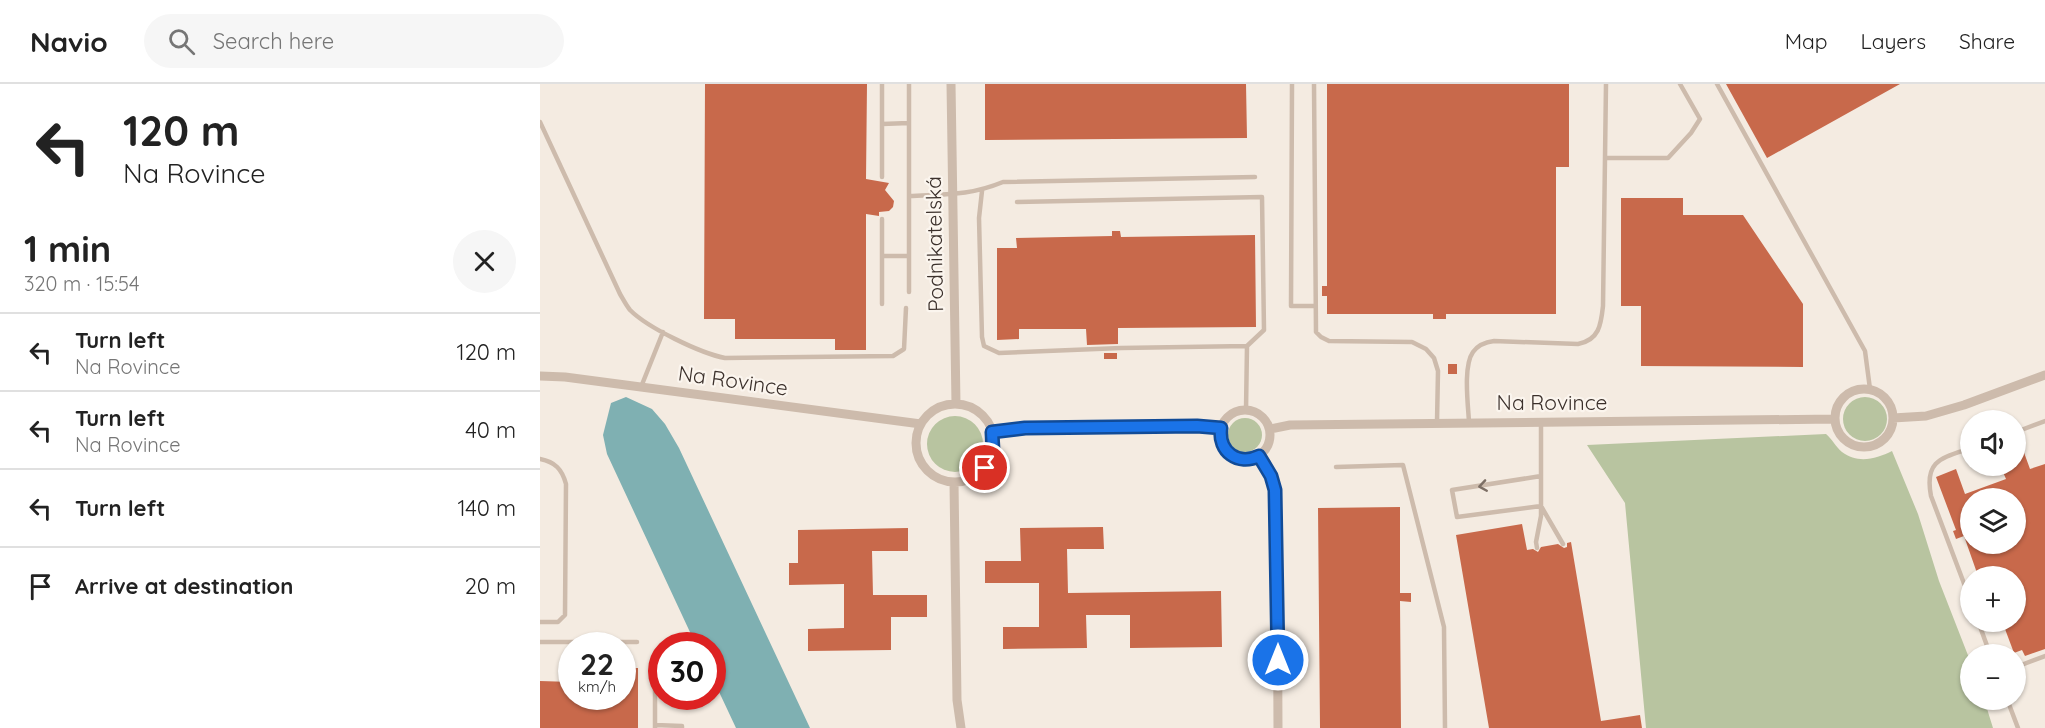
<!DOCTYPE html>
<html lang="en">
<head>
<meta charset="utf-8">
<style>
  :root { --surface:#fff; --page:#f6f6f6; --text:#222; --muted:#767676; --line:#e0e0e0 }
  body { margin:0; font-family:Quicksand,sans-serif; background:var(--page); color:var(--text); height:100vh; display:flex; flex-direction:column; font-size:22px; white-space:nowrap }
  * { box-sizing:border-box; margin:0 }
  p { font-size:20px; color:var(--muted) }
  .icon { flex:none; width:33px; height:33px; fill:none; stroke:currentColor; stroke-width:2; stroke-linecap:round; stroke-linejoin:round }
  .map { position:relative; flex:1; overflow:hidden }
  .panel { display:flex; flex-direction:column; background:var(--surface); width:540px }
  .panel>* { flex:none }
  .top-card { background:#fff; color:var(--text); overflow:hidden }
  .tools { position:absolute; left:1420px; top:326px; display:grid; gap:12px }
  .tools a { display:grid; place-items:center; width:66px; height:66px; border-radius:50%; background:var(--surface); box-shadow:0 2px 4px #0004; font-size:30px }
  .speed { position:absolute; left:18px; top:548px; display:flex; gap:12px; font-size:30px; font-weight:700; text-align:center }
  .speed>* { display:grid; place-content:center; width:78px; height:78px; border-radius:50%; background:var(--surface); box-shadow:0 2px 4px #0004; line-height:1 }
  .speed small { font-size:15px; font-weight:400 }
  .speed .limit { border:9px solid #d22; background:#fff; color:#111 }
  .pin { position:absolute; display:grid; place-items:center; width:51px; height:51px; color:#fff; margin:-26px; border:3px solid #fff; border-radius:50%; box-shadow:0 2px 6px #0007 }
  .me { position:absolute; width:66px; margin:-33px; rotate:0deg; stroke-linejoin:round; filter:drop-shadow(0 0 4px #0008) }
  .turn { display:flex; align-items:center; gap:21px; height:126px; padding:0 24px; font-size:27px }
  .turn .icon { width:78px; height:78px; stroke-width:2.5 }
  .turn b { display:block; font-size:42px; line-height:51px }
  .round { display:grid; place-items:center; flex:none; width:63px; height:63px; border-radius:32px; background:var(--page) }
  .summary { display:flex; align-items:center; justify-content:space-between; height:102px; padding:0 24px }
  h1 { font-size:36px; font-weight:700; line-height:45px }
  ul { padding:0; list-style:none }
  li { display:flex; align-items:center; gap:18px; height:78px; padding:0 24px; border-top:2px solid var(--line) }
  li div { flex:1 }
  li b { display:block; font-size:22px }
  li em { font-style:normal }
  header { display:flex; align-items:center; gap:36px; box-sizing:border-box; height:84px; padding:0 30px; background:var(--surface); border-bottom:2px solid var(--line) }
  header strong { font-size:28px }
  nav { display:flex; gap:33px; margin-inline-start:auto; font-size:21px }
  .search { width:420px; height:54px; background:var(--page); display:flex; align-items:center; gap:15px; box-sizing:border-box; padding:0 21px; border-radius:33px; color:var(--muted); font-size:22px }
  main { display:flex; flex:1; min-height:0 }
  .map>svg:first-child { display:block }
  .green { fill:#b8c4a0 }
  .water { fill:#7fb0b2 }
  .building { fill:#c8694b; fill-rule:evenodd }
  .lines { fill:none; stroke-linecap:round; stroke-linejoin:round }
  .lane { stroke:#cdbbac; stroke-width:4.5 }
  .street { stroke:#cdbbac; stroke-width:9 }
  .oneway { stroke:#7d6f65 }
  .route-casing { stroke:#114b97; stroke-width:15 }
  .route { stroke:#1a73e8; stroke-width:10 }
  .labels { text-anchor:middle; stroke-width:4.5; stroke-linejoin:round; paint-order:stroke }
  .street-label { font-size:21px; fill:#3b302b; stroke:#fbf5ee }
</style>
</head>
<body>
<header>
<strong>Navio</strong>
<div class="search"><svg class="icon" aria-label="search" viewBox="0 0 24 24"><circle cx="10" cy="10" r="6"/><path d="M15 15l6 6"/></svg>Search here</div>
<nav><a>Map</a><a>Layers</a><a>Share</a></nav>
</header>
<main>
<section class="panel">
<div class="top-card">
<div class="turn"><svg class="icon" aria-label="left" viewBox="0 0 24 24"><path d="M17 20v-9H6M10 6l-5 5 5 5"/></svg><div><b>120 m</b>Na Rovince</div></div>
</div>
<div class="summary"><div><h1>1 min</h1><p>320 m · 15:54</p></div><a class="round"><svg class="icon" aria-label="close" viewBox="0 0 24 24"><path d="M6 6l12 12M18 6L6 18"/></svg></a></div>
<ul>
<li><svg class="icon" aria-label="left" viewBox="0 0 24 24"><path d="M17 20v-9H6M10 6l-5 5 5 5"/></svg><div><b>Turn left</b><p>Na Rovince</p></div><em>120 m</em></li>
<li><svg class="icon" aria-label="left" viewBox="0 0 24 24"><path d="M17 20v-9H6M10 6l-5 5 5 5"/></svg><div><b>Turn left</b><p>Na Rovince</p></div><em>40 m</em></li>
<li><svg class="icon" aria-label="left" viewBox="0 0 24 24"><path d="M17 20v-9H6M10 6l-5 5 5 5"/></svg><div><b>Turn left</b></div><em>140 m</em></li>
<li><svg class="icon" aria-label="arrive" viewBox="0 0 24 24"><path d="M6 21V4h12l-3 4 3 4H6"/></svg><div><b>Arrive at destination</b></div><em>20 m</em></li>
</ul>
</section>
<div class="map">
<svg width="1505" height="644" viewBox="0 0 1505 644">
  <rect width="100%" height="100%" fill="#f4ebe1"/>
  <path class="green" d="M1303 335a22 22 0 1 1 44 0a22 22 0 1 1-44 0Z
    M387 360a28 28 0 1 1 56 0a28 28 0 1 1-56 0Z
    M688 351a17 17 0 1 1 34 0a17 17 0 1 1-34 0Z
    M1286,350C1292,355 1296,363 1302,368C1318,380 1336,375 1352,367L1378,430L1399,497L1431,579V615H1444L1453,644H1106L1085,419L1047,361Z"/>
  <path class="water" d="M86,313L112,325L125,340L139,364L270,644H196L173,595L172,561H156L67,370L63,351L71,319Z"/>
  <path class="building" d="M165,0H327L326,95L349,99L345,106L354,117L353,123L349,127L339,128V132L326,130V266H295V255H195V235H164Z
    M445,0H706L707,54L445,56Z
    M787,0H1029V83H1016V230H906V235H893V230H787V212H782V202H787Z
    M1186,0H1360L1227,74Z
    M1081,114H1143V131H1203L1263,220V283L1101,282V222H1081Z
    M572,147H580L581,153L715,151L716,243L578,244V260L547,261L546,245H479V255L457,256V164H477L476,154L572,152Z
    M564,269H577V275H564Z
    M908,280H917V290H908Z
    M1476,352H1478L1490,385L1505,380V565L1485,572L1482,566L1474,569L1462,537H1476V492H1446L1444,487L1437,489L1424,452L1416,455L1413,447L1416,446L1396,393L1416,385L1425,410L1466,395L1460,381H1476ZM1431,414H1476V459H1431Z
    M860,423V509H871V518L860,517L861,644H780L778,424Z
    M982,440L987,466L993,465L998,468L1001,463L1018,460L1024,464L1027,463V459L1031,458L1061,637L1100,631L1102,644H949L916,451Z
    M563,443L564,465H527L528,509L681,507L682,563L590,564V531H546L547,564L463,565V543H499V499H445V477H481L480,444Z
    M368,444V467H332L333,511H387V533H351V566L268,567V545L304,544V500L249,501V479H258V446Z
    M82,584H98V644H0V597L32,598V612H82Z"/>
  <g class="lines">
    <path class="lane" d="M752,0L751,222H775
      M774,0L776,248L781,253L789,257L872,258L886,265L894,274L898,287L897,338
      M1177,0L1325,267L1330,305
      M0,38L80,210C83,215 86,221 90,226C108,244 160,269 185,274L353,272L364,265L366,224
      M342,40L369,39
      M1065,74H1128L1151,49L1160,35L1140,0
      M342,93V0
      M442,107L439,134L442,253L444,262L459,269L581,264L707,262
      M369,112C405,110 429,112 463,98L715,93
      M477,118L722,113L724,246L707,262L706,326
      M343,172H369
      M369,208V0
      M342,220V135
      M101,303L123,248
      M929,338C928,320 923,282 933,268C938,261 946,258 954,257L1038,260C1059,256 1061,241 1063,222L1066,0
      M1476,348L1505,337
      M1431,364C1402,374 1384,376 1391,412L1431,518
      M0,375C15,378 22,385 26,400L25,531L18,538H0
      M796,383L863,381L904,543L905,644
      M1001,392L912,406L917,433L1001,422L1023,460
      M997,464L996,458L1001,432V337
      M1438,537L1450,570
      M0,558H97
      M1476,583L1505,572
      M1467,615L1478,644
      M115,641L142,642V644
      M115,644V587"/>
    <path class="street" d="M411,0L416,320
      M0,292L25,293L381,340
      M1295 334a29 29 0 1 1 58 0a29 29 0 1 1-58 0Z
      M376 359a39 39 0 1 1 78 0a39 39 0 1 1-78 0Z
      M680 351a25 25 0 1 1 50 0a25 25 0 1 1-50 0Z
      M1353,334L1386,332L1424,321L1505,291
      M730,345L750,341L1295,335
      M452,348L485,344L657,341L681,344
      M719,372L731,392L737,419L738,644
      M414,398L417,616L421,644"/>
  </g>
  <defs><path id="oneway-chevron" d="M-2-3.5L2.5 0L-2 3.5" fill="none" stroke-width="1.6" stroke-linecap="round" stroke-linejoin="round" transform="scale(1.5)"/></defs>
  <use class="oneway" href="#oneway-chevron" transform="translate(943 402) rotate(171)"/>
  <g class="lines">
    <g class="route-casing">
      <path id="route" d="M445,384L453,367L452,348L485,344L657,342L681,344C678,368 698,382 719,372L731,392L735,406L738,576"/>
    </g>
    <use href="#route" class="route"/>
  </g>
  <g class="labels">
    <g class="street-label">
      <text transform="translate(395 160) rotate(-91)" y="7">Podnikatelská</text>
      <text transform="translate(193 297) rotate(8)" y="7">Na Rovince</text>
      <text x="1012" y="326">Na Rovince</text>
    </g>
  </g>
</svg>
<div class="tools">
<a><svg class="icon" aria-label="sound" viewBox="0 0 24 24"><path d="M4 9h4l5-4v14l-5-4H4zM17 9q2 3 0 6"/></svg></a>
<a><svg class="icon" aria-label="layers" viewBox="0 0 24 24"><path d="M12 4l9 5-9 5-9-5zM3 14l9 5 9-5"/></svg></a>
<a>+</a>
<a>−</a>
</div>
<div class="speed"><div>22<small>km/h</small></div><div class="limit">30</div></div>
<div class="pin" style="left:445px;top:384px;background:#d93025"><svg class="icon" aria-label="arrive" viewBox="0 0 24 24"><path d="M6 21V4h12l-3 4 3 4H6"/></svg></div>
<svg class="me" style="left:738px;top:576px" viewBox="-20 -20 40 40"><circle r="17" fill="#1a73e8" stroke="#fff" stroke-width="3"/><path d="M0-11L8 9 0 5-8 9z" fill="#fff"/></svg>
</div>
</main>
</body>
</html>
